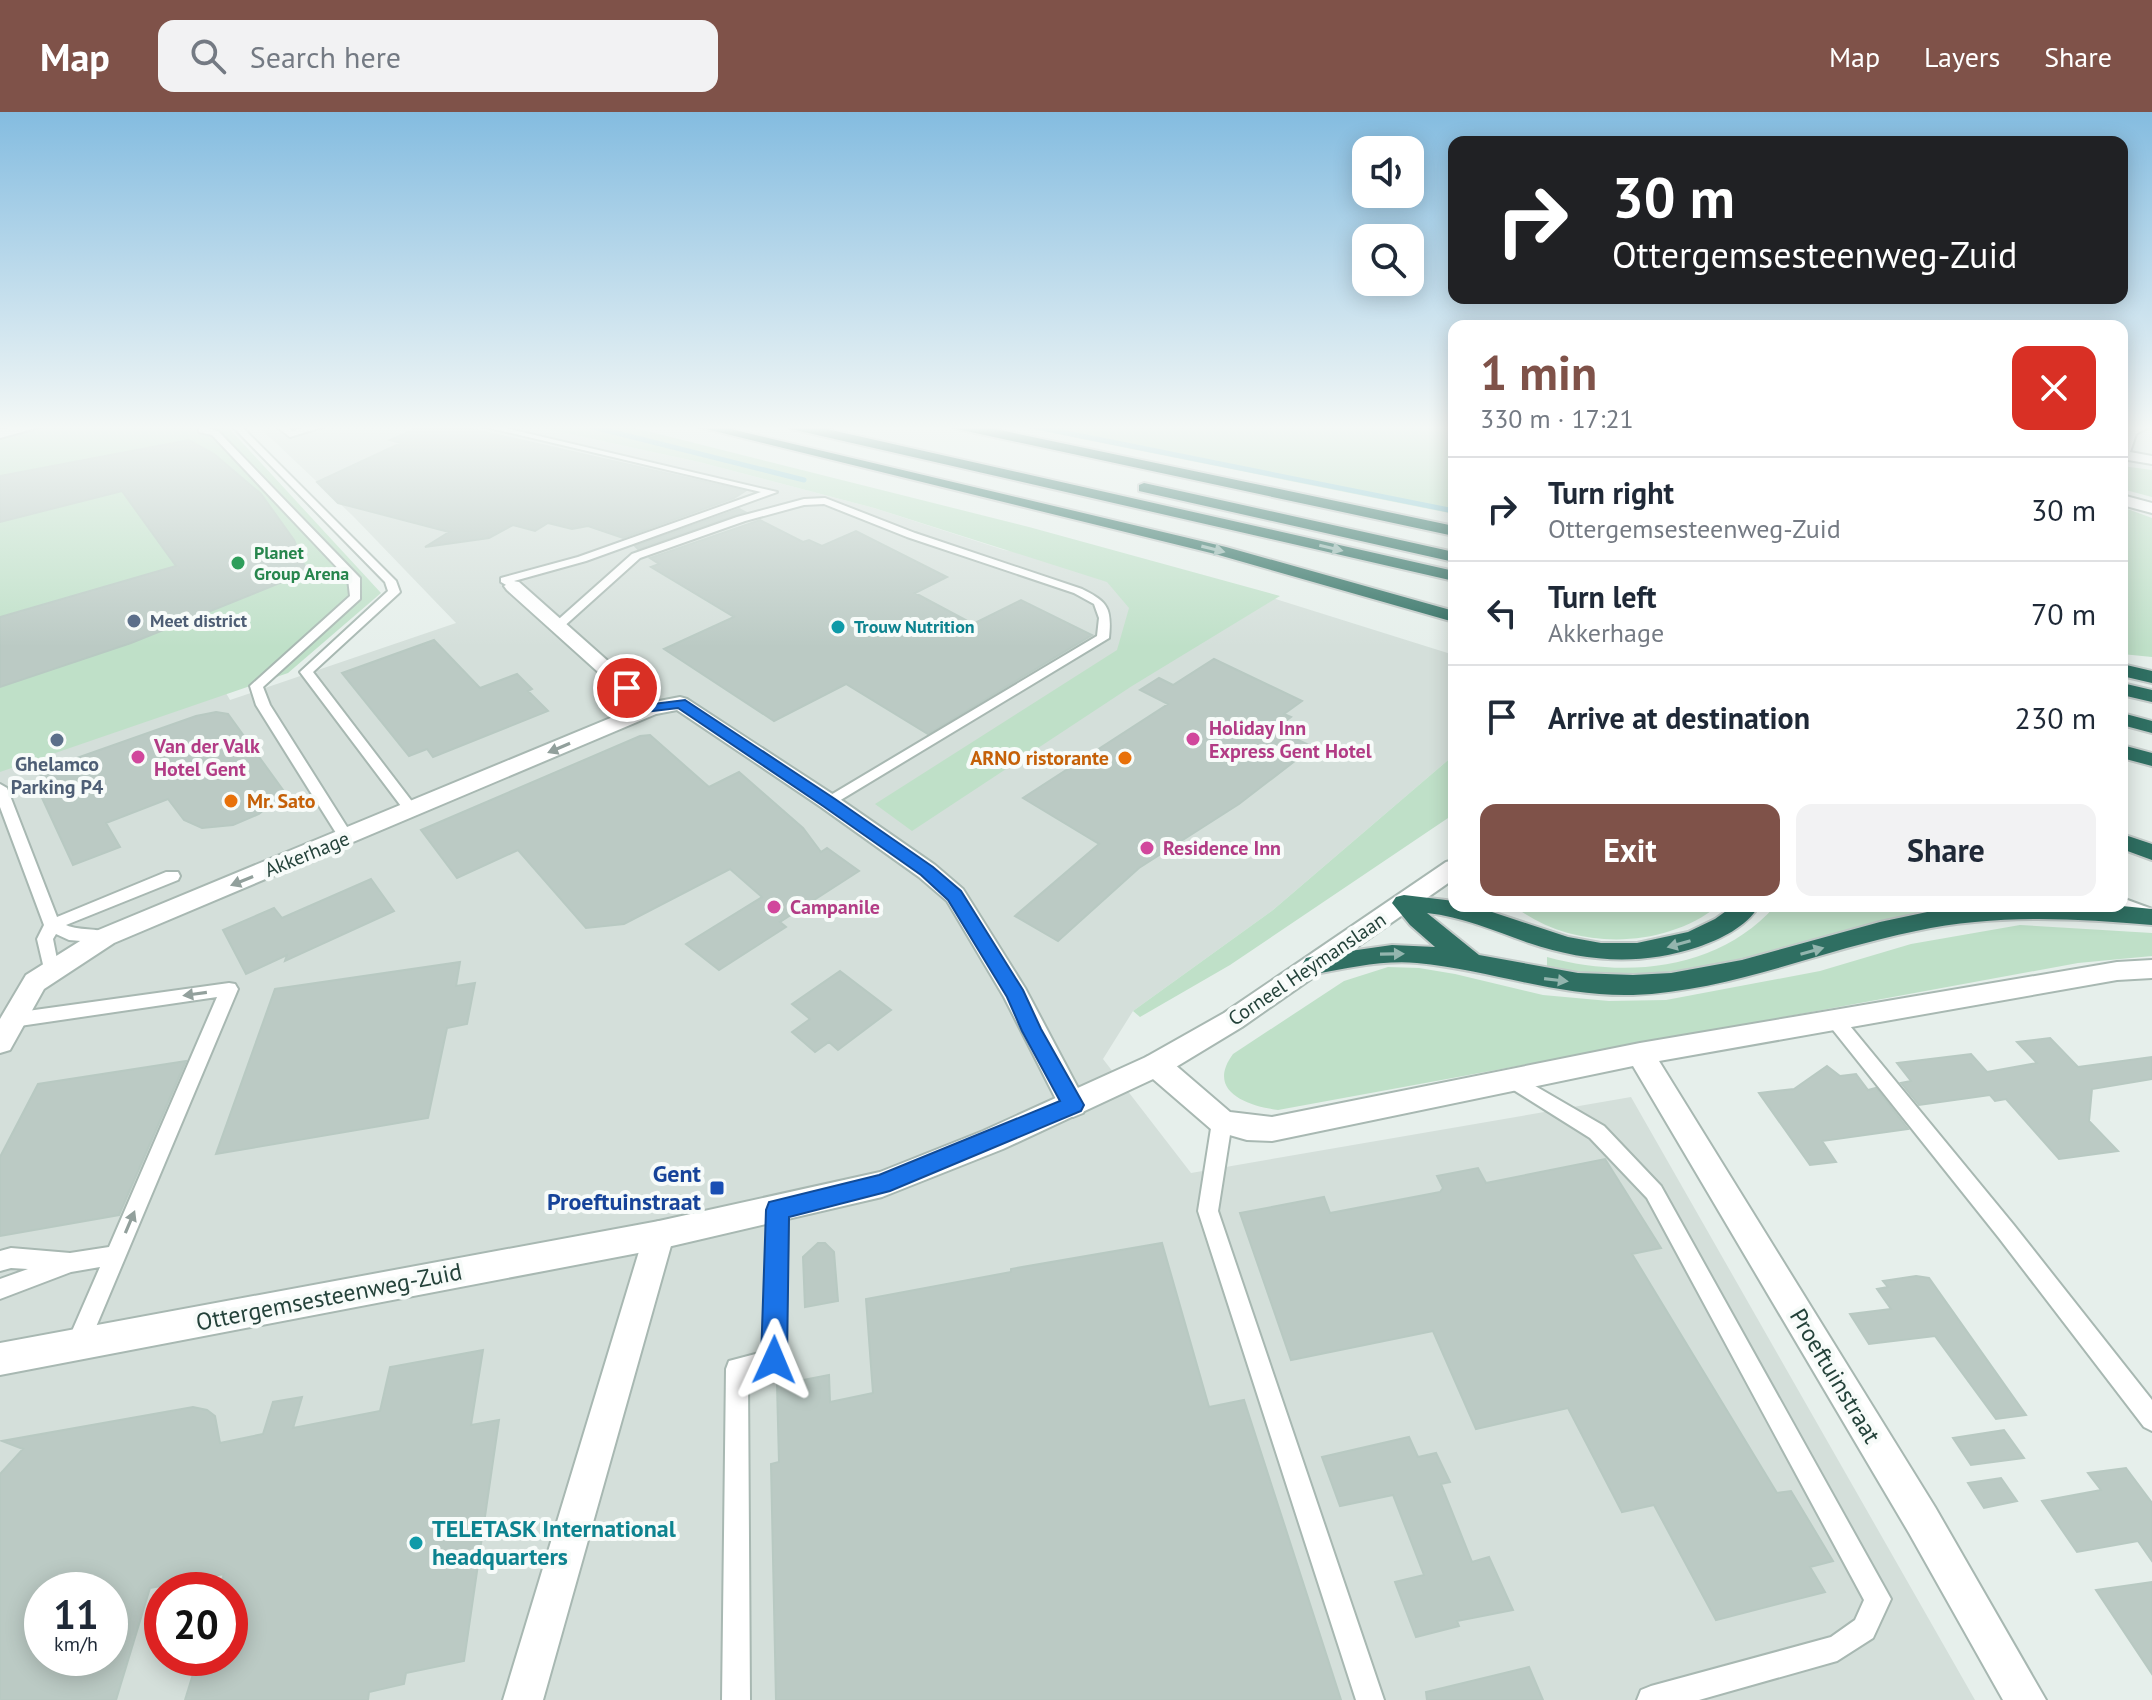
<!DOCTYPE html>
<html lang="en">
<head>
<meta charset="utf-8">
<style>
  :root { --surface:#fff; --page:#f2f2f3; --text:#1f2937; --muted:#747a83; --line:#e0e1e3; --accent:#7f5249 }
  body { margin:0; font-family:"PT Sans",sans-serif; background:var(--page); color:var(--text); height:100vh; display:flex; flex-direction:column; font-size:30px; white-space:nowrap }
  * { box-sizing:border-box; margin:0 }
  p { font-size:26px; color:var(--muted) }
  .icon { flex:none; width:44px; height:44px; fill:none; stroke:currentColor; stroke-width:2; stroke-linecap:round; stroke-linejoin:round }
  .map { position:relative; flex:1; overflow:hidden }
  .sheet { position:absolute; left:1448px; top:208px; width:680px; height:592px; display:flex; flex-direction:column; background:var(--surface); border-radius:16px; box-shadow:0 4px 20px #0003 }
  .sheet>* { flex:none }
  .guide { position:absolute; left:1448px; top:24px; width:680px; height:168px; border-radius:16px; box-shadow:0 4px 20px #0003; background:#202124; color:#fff; overflow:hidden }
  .tools { position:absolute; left:1352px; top:24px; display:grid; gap:16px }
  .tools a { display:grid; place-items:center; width:72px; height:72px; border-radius:16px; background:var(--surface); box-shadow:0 4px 20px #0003; font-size:40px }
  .speed { position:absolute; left:24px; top:1460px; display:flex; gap:16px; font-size:40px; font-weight:700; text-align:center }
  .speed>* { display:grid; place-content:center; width:104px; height:104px; border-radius:50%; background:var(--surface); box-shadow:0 4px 20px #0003; line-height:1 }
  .speed small { font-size:20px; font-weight:400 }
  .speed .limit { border:12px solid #d22; background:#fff; color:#111 }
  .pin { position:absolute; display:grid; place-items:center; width:68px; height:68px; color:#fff; margin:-34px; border:4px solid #fff; border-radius:50%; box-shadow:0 2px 8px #0007 }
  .me { position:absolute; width:88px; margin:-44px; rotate:1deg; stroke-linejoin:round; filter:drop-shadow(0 0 6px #0008) }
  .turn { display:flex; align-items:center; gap:28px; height:168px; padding:0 32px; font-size:36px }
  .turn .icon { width:104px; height:104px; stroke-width:2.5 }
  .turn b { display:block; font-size:56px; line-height:68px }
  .round { display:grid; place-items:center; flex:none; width:84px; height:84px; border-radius:16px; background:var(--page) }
  .summary { display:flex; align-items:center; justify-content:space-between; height:136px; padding:0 32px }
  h1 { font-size:48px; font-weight:800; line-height:60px; color:var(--accent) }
  .primary-button { display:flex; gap:16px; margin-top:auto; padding:16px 32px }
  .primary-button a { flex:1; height:92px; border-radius:16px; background:var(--accent); color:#fff; font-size:32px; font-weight:800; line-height:92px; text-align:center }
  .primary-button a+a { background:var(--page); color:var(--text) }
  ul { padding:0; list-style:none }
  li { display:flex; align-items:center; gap:24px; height:104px; padding:0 32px; border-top:2px solid var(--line) }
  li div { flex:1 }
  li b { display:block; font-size:30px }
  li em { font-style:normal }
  header { display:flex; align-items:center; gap:48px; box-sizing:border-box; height:112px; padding:0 40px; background:var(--accent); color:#fff }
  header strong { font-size:38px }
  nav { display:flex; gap:44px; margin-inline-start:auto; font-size:28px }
  .search { width:560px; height:72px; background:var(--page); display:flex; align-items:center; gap:20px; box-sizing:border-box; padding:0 28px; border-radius:16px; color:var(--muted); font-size:30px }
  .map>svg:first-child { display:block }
  .built { fill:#d4dfda; fill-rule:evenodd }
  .green { fill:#bfe0c8 }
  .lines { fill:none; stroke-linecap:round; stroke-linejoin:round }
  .stream { stroke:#8ec9d4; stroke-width:5 }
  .building { fill:#bbcac4; stroke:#b8c9c2; stroke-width:2; fill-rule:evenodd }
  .service-casing { stroke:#a8b8b2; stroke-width:4 }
  .minor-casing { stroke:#a8b8b2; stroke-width:4 }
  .tertiary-casing { stroke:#a8b8b2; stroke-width:4 }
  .motorway-casing { stroke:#c2cac8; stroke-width:4 }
  .service { fill:#fff; fill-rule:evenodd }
  .minor { fill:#fff; fill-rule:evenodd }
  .tertiary { fill:#fff; fill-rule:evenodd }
  .motorway { fill:#2f6f62; fill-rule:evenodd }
  .oneway { fill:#93b5ae }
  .oneway2 { fill:#92a09c }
  .route { fill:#1a73e8; stroke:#114b97; stroke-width:2 }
  .leisure-dot { fill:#2e9e5b; stroke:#f7fbf9; stroke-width:3 }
  .service-dot { fill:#5c6f8a; stroke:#f7fbf9; stroke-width:3 }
  .culture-dot { fill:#0f9aa8; stroke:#f7fbf9; stroke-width:3 }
  .hotel-dot { fill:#d1479c; stroke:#f7fbf9; stroke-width:3 }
  .food-dot { fill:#e8710a; stroke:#f7fbf9; stroke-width:3 }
  .transit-dot { fill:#1a4fb4; stroke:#f7fbf9; stroke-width:3 }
  .labels { text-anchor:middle; stroke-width:8; stroke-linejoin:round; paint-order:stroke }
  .far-leisure-label { font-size:18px; font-weight:bold; fill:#27864d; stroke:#f7fbf9; text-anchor:start }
  .far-service-label { font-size:18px; font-weight:bold; fill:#4e5e75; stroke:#f7fbf9; text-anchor:start }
  .far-culture-label { font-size:18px; font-weight:bold; fill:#0d838f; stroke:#f7fbf9; text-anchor:start }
  .hotel-label { font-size:20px; font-weight:bold; fill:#b23c85; stroke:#f7fbf9; text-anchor:start }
  .food-label { font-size:20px; font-weight:bold; fill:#c56008; stroke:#f7fbf9; text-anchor:end }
  .service-label { font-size:20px; font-weight:bold; fill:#4e5e75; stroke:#f7fbf9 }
  .street-label { font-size:20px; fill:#24423a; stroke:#f7fbf9 }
  .near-transit-label { font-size:24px; font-weight:bold; fill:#164399; stroke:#f7fbf9; text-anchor:end }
  .near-street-label { font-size:24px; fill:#24423a; stroke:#f7fbf9 }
  .near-culture-label { font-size:24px; font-weight:bold; fill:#0d838f; stroke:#f7fbf9; text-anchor:start }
</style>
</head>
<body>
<header>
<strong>Map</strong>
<div class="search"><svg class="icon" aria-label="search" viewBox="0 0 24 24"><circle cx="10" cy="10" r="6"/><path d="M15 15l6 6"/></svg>Search here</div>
<nav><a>Map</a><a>Layers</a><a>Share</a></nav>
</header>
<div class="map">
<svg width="2152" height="1588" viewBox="0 0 2152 1588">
  <rect width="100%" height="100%" fill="#e6efeb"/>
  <path class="built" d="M257,313H528L699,350L874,396L1004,438L1231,473L1454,543V643L1273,798L1133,899L1103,947L1191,1061L1631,985L1975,1588H0V646L219,569L230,588L456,511L353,404ZM42,1478H110V1546H42ZM162,1478H230V1546H162Z"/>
  <path class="green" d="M55,313H226L381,481L288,561L0,660V325Z
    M528,313H623L1029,415L1280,484L1132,574L912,719L875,692L1117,538L1129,496L1107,470L874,396L699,350Z
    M1012,313H1454V402Z
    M2122,354L2152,358V385L2122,377Z
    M2122,395L2152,406V545L2122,542Z
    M1454,643V702L1230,853L1140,905L1133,899L1273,798Z
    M1514,794H1718C1661,839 1570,838 1514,794Z
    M1775,794H1947C1843,816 1739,861 1632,866C1603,867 1575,860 1547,854V845C1626,867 1719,858 1775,794Z
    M2020,813L2152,821V844L2078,851L1278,998C1249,994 1205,980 1233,942L1344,869L1388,855L1419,856L1455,862L1543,883L1609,889L1666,888L1820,859L1911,832Z"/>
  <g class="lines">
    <path class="stream" d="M585,313L804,368
      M1027,313L1454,399"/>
  </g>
  <path class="building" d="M424,313H454L745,379L734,386L623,426L588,414L572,417L548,411L535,419L513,413L489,426L425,435L449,420L338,391L317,370L401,331L390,328Z
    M189,328L214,342L261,382L294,428L307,460L131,531L0,575V505L176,454L122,379L0,410V364Z
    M739,397L745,400L638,437L635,434Z
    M760,408L803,430L809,428L822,434L856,419L947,465L915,481L973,512L1021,488L1092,523L928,622L846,572L774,609L664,537L734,505L651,455L659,452L650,446Z
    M434,528L480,576L517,562L532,577L528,579L548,599L433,645L427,637L409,644L342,561Z
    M1214,547L1302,589L1284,602L1291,605L1275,617L1313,635L1239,692L1139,756L1058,829L1015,804L1099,732L1023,686L1168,592L1140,578L1159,566L1173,573Z
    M216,600L228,602L283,678L270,693L259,702L233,713L202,716L184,708L168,687L106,711L120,735L73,753L37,675L38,666L54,654L196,604Z
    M650,623L709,675L739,660L803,716L821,740L827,736L859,759L780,810L786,815L719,858L686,832L762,785L730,757L624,812L586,816L518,738L457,766L421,718L640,624Z
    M371,767L394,799L285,849L287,843L246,862L223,818L274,796L282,806Z
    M460,850L456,874L475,871L467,912L447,916L428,1006L216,1042L275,877Z
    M840,859L891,898L838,938L829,930L815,940L792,920L810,907L792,892Z
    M2050,926L2078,955L2152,945V967L2092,977L2089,1009L2118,1039L2059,1047L2006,987L1995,989L1990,983L1919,993L1901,971L1911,969L1897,951L1971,942L1987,960L2037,951L2017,930Z
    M186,949L119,1103L0,1124V1045L38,972Z
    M1827,954L1840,964L1856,962L1868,978L1876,976L1908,1017L1822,1029L1836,1050L1810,1053L1759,981L1794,977Z
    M1605,1047L1661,1136L1632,1142L1777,1381L1791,1379L1833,1449L1810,1455L1825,1480L1716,1508L1654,1393L1622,1400L1568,1296L1476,1317L1433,1219L1291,1248L1240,1101L1324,1085L1330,1101L1440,1080L1443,1076L1437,1064L1478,1056L1486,1071Z
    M818,1131H825L834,1140L838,1189L805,1195L803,1145Z
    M1162,1131L1209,1295L1244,1288L1341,1588H776L771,1352L779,1350L777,1273L829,1263L830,1290L873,1281L866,1187L1011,1160V1157Z
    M1916,1164L1929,1166L2026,1303L1996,1307L1935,1224L1869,1232L1850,1202L1891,1197L1877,1177L1888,1175L1883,1169Z
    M483,1238L471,1313L499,1308L464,1549L406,1561L404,1572L369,1580L368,1588H185L198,1546H230V1478H219L224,1462L150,1476L116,1588H0V1362L23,1337L2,1329L193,1295L207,1298L215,1304L220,1331L263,1322L273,1290L302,1285L293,1316L380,1299L390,1255ZM42,1478H110V1546H42Z
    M2004,1318L2024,1346L1971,1353L1953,1326Z
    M1409,1325L1418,1345L1436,1341L1450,1370L1441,1372L1472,1450L1489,1445L1513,1498L1457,1509L1459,1514L1416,1525L1395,1470L1424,1463L1393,1383L1340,1394L1322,1345Z
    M2126,1356L2152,1391V1449L2138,1429L2077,1440L2042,1389L2101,1378L2088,1361Z
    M2001,1366L2017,1389L1984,1396L1968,1371Z
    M2152,1470V1562L2096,1478Z
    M1529,1555L1543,1588H1427L1426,1580Z"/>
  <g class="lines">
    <g class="service-casing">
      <path id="service" d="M231,313H240L396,469L400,480L398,482L313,560L417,696L419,699L417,702H407L300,560L388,479L385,470Z
        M274,313H284L292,319L314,313H329L290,325Z
        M477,313H492L777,380L586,449L514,469L519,474L513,477L501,470V466L578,445L761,380Z
        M202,315L218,319L360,466V487L263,575L270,593L354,726L351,729H341L256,593L250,574L350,484L348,467L212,323L199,320V316Z
        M825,386L915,421L1082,477C1108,490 1112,496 1109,526L829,695L824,693L822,690L824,687L1097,524L1099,506L1094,492L1074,481L907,425L824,392L804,393L745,409L640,446L561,517H553L551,514L632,442L737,405L804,387Z
        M0,672L7,676L57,805L166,760H178L180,764L178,768L66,813C81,820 102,814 113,825L105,831L69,828L56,822L53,827L59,857L57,861H45L37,827L44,813L0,695Z
        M2122,786L2152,797V809L2116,796L2115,794H2122Z
        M229,871L235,872L238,877L85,1241L77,1244L69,1241L66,1233L100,1155L71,1160L0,1187V1167L28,1157L11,1156L0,1159V1139L11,1136L70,1141L109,1135L217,885L13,915L7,913L4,908L7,903L13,901Z
        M1835,901L1841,903L2013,1112L2152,1288V1319L2144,1315L1999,1126L1829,913L1826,908L1829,903Z
        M1511,960L1604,1014L1661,1074L1891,1487L1873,1526L1837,1549L1699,1588H1637L1641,1578L1651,1574L1831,1525L1855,1508L1864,1488L1647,1086L1590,1026L1504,972L1502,967L1504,962Z
        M1222,1002L1229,1004L1232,1010L1218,1099L1384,1588H1356L1198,1099L1212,1010L1215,1004Z
        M778,1089L785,1092L788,1098L785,1248L782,1256L748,1265L750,1588H722L726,1257L729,1249L763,1240L768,1098L771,1092Z"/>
    </g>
    <g class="minor-casing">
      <path id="minor" d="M22,313H47L0,326V318Z
        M513,469L519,470L654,590L680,585L687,587L837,685L935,753L963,777L1025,876L1087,993L1083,1001L1073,1005L1063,1001L1004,885L947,789L919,765L821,695L677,598L656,602L114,831L44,877L10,938L0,941V907L26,863L96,819L637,595L507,478L504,474Z
        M2152,848V866L2117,868L1659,949L1935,1395L2046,1588H2003L1909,1421L1633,954L1272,1029L1247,1028L1212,1018L1146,961L1142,953L1146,945L1156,942L1166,945L1230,1000L1272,1005L1640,931L2117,850Z
        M659,1109L670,1113L674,1123L543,1588H503L644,1123L648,1113Z"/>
    </g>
    <g class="tertiary-casing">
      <path id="tertiary" d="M2134,313H2152L2136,322L2130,340L2152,344V352L2122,347V322L2125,316Z
        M2122,383L2152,391V401L2122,393Z
        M1454,748V767L1242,915L1166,961L1003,1037L882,1085L659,1137L0,1263V1231L659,1109L880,1060L983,1019L1146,945L1224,901L1446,750Z"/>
    </g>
    <g class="motorway-casing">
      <path id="motorway" d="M690,313H714L1226,435L1454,499V510L1215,442Z
        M784,313H809L1454,459V469L791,317Z
        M950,313H976L1454,414V424L957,317Z
        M1144,371L1454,440V450L1139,379V373Z
        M2122,552L2152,559V571L2122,564Z
        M2122,571L2152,578V590L2122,583Z
        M2122,601L2152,609V621L2122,613Z
        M2122,633L2152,641V654L2122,646Z
        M2122,722L2152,732V748L2122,737Z
        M1404,783L1454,789V794H1474L1568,825L1601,831H1637L1688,820L1715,807L1733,794H1759C1746,815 1721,827 1698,835C1640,854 1586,850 1529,831C1495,819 1463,805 1427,801L1479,843L1578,861L1633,863L1671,861L1742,848L1880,810L1946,796L2122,794L2152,797V813C2073,806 1994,802 1916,819C1821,838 1731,879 1633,883C1559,885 1490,858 1417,851C1383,848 1349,856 1315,862L1306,860L1302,853L1306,846L1315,844L1392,833L1435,835L1410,813L1392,791L1396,785Z"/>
    </g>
    <use href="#service" class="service"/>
    <use href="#minor" class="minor"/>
    <use href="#tertiary" class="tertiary"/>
    <use href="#motorway" class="motorway"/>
  </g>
  <defs><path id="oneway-solid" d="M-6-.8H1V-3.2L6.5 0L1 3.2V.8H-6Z" transform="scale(2)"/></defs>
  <g class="oneway">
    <use href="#oneway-solid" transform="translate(1331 436) rotate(13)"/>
    <use href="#oneway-solid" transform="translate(1213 437) rotate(14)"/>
    <use href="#oneway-solid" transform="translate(1679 832) rotate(164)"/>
    <use href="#oneway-solid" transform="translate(1812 839) rotate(-16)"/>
    <use href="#oneway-solid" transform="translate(1392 842) rotate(-1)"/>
    <use href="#oneway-solid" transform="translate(1556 868) rotate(7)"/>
  </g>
  <g class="oneway2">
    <use href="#oneway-solid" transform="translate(559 636) rotate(157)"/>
    <use href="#oneway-solid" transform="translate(242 769) rotate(158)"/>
    <use href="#oneway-solid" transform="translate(195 882) rotate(172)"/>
    <use href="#oneway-solid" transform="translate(130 1110) rotate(-67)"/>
  </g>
  <linearGradient id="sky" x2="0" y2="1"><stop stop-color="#84bce0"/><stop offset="0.59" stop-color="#f4f8f6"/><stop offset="1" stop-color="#f4f8f6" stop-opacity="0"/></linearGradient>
  <rect width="2152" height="535" fill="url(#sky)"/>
  <path class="route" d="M627,572L653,592L685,588L835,687L933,755L961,779L1023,878L1041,917L1084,993L1081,999L890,1079L789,1105L787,1248L783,1257L774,1261L765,1257L761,1248L766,1098L769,1090L879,1063L1060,989L1022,919L1007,885L948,788L921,763L823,694L678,596L645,600L620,576Z"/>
  <circle class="leisure-dot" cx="238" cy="451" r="8"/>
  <g class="service-dot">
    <circle cx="134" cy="509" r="8"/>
    <circle cx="57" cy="628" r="8"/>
  </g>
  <g class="culture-dot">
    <circle cx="838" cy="515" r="8"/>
    <circle cx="416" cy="1431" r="8"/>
  </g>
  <g class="hotel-dot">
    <circle cx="1193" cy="627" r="8"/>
    <circle cx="138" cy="645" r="8"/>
    <circle cx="1147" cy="736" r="8"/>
    <circle cx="774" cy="795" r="8"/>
  </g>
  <g class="food-dot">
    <circle cx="1125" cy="646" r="8"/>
    <circle cx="231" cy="689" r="8"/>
  </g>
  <rect class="transit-dot" x="709" y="1068" width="16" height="16" rx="4"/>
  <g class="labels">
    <g class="far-leisure-label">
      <text x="254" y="447">Planet<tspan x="254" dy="21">Group Arena</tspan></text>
    </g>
    <g class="far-service-label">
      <text x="150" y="515">Meet district</text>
    </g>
    <g class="far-culture-label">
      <text x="854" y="521">Trouw Nutrition</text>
    </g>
    <g class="hotel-label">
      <text x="1209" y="623">Holiday Inn<tspan x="1209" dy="23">Express Gent Hotel</tspan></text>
      <text x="154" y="641">Van der Valk<tspan x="154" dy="23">Hotel Gent</tspan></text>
      <text x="1163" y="743">Residence Inn</text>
      <text x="790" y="802">Campanile</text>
    </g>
    <g class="food-label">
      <text x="1109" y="653">ARNO ristorante</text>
      <text x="247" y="696" text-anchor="start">Mr. Sato</text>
    </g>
    <g class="service-label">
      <text x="57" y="659">Ghelamco<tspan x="57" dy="23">Parking P4</tspan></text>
    </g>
    <g class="street-label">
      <text transform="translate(307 742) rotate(-22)" y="7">Akkerhage</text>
      <text transform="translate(1307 857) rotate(-34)" y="7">Corneel Heymanslaan</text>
    </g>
    <g class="near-transit-label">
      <text x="701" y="1070">Gent<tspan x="701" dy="28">Proeftuinstraat</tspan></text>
    </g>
    <g class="near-street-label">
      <text transform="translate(329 1185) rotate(-11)" y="8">Ottergemsesteenweg-Zuid</text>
      <text transform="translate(1835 1264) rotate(59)" y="8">Proeftuinstraat</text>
    </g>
    <g class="near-culture-label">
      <text x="432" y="1425">TELETASK International<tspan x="432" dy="28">headquarters</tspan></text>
    </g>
  </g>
</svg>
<div class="tools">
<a><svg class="icon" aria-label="sound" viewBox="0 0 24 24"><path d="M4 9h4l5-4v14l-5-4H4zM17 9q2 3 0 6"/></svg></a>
<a><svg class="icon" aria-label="search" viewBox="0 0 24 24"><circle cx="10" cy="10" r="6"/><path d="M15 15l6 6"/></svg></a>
</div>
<div class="speed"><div>11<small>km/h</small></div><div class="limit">20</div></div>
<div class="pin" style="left:627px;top:576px;background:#d93025"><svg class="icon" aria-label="arrive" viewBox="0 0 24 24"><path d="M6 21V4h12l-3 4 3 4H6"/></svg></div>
<svg class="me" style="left:774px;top:1248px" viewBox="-20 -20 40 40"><path d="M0-17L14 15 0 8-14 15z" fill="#1a73e8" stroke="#fff" stroke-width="4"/></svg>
<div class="guide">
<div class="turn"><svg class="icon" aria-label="right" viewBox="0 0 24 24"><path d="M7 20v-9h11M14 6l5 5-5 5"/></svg><div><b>30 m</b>Ottergemsesteenweg-Zuid</div></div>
</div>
<section class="sheet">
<div class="summary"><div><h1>1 min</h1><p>330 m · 17:21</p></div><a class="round" style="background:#d93025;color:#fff"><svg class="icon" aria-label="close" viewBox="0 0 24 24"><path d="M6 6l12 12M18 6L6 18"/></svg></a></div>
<ul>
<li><svg class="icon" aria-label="right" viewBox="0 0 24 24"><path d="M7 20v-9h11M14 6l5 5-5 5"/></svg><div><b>Turn right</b><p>Ottergemsesteenweg-Zuid</p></div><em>30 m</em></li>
<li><svg class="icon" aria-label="left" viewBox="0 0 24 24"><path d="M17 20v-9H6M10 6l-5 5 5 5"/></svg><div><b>Turn left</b><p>Akkerhage</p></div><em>70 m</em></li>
<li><svg class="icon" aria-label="arrive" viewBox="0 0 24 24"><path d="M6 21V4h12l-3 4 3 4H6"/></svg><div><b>Arrive at destination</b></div><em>230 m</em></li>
</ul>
<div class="primary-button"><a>Exit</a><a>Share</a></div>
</section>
</div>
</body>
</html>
